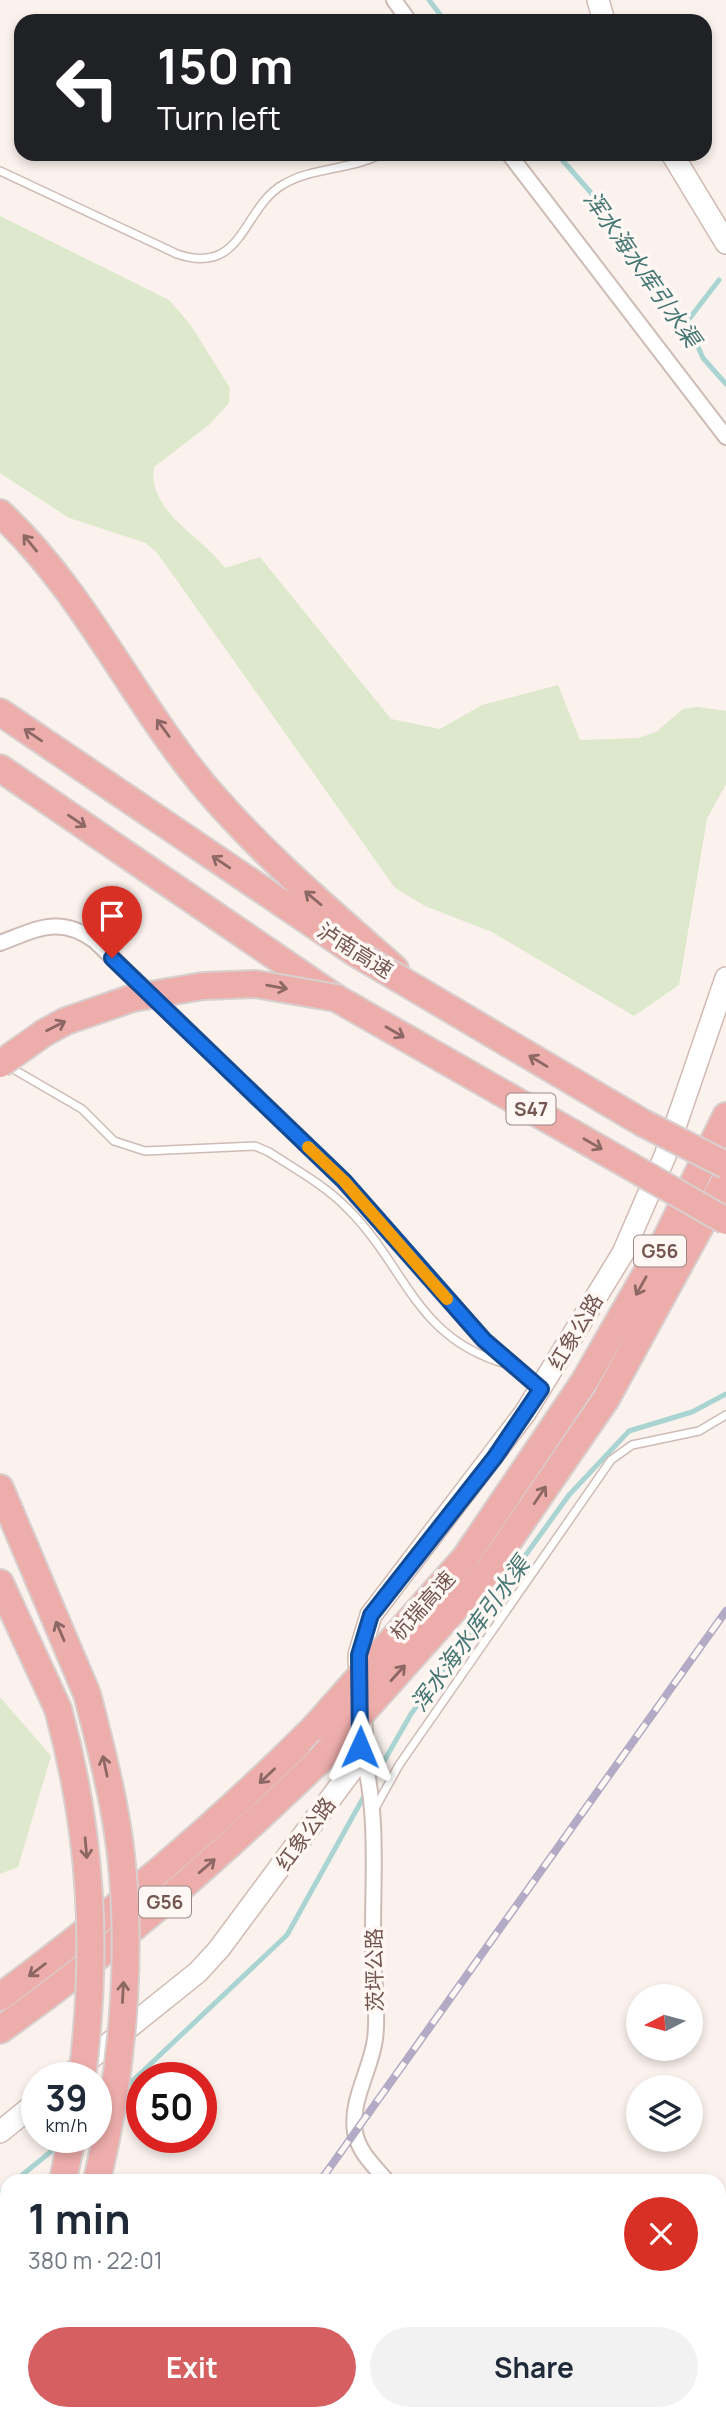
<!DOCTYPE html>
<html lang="en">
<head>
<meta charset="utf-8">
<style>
  :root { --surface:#fff; --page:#f2f2f3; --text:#1f2937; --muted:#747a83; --accent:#d66061 }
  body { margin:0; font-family:Manrope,"Noto Sans SC",sans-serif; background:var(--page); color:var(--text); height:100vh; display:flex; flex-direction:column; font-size:26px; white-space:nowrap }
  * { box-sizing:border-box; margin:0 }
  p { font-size:23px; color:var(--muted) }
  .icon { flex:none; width:38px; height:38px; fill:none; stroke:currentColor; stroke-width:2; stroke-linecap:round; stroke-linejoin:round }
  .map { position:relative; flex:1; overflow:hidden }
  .drawer { position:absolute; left:0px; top:2174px; width:726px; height:247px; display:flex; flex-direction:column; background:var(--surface); border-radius:21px 21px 0 0; box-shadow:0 4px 10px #0003 }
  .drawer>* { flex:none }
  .hud { position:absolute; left:14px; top:14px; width:698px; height:147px; border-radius:21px; box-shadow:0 4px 10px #0003; background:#202124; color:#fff; overflow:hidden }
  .needle { width:46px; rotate:264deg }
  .tools { position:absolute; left:626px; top:1984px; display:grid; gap:14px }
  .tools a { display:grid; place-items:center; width:77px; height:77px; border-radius:50%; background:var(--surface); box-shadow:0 4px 10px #0003; font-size:35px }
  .speed { position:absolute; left:21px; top:2062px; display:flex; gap:14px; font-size:35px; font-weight:700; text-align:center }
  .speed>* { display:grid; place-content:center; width:91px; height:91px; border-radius:50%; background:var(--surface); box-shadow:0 4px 10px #0003; line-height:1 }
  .speed small { font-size:18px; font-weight:400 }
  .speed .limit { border:10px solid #d22; background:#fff; color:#111 }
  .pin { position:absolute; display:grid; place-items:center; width:60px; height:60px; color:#fff; margin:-72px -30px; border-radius:50% 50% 50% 0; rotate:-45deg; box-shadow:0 0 7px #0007 }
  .pin .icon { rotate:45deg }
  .me { position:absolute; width:77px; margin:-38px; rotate:1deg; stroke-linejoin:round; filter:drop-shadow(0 0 5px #0008) }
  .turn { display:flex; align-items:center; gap:24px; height:147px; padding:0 28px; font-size:32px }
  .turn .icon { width:91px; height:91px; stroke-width:2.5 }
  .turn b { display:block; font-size:49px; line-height:60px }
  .round { display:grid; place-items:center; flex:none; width:74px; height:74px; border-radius:37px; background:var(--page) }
  .headline { display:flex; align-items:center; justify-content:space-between; height:119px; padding:0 28px }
  h1 { font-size:42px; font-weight:700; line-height:52px }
  .primary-button { display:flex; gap:14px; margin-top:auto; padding:14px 28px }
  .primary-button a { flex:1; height:80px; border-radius:42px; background:var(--accent); color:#fff; font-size:28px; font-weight:700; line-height:80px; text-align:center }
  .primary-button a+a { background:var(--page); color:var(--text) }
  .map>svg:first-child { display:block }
  .green { fill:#dde8cc }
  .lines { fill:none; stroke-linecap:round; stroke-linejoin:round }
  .stream { stroke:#aad4d1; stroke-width:5 }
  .river { stroke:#c2e3e0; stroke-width:32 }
  .lane-casing { stroke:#cebbb5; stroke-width:10 }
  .street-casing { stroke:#cebbb5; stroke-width:18 }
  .secondary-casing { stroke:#d1bab3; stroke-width:24 }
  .highway-casing { stroke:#d8d0ce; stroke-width:30 }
  .lane { stroke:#fff; stroke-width:7 }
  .street { stroke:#fff; stroke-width:14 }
  .secondary { stroke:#fff; stroke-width:21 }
  .highway { stroke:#edadab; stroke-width:26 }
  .rail-casing { stroke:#b3abc5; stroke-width:8 }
  .rail { stroke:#fef7f3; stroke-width:5; stroke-dasharray:16; stroke-linecap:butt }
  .highway-bridge-casing { stroke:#d8d0ce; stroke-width:30; stroke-linecap:butt }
  .highway-bridge { stroke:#edadab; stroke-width:26 }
  .oneway { stroke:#8c6763 }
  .route-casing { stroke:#114b97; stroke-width:18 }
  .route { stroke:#1a73e8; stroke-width:12 }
  .slow { stroke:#f59e0b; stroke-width:12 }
  .labels { text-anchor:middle; stroke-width:7; stroke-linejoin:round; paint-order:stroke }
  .shield { fill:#fef7f3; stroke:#9d8682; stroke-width:2 }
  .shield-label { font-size:19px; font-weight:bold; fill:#745651 }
  .street-label { font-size:21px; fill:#745651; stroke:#fef7f3 }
  .water-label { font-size:23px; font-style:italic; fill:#467774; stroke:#fef7f3 }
</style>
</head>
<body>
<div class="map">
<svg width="726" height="2420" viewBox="0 0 726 2420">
  <rect width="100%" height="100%" fill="#fbf2ed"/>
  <path class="green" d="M0,216L169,300L190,324L230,388L229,403L210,424L154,467C147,512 202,536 225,568L260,557L391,719L440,729L482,705L558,685L580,740L639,738L656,732L683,709L698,707L726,711V784L707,819L679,985L634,1016L492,932L425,906L395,888L158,554L146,543L69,518L0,473Z
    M0,1697L51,1756L18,1867L0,1874Z"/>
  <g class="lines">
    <path class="stream" d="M429,0L445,21
      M557,154L607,211L690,329L703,358L726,384
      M686,323L719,280
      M372,1782L411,1714L569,1495L629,1431L692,1412L726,1394
      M124,2089L287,1935L367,1791
      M16,2180L59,2145
      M0,2193L7,2188"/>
    <path class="river" d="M719,2291L726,2292
      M300,2420L308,2413"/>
    <g class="lane-casing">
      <path id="lane" d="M0,171L177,254C244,277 242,207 284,184C313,167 351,170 381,154
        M8,1066L82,1109L114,1141L145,1151L255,1146L269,1152C295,1169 326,1186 348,1209C407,1268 415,1338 506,1364
        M373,1812L399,1765L611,1460L632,1445L699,1431L726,1415
        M719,2210L726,2208"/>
    </g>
    <g class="street-casing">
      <path id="street" d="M394,0L409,21
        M509,154L726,437
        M0,943C37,929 60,915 95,941L344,1181L484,1340L541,1389
        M361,1748C380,1812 372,1883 373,1949C373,1979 379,2009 375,2039C371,2070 350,2100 355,2132C358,2151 374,2166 386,2180
        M475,2413L476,2420
        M278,2420L286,2413"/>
    </g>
    <g class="secondary-casing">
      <path id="secondary" d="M598,0L604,21
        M672,154L726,243
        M67,2077L198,1972L219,1949L354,1767L362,1737L359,1655L371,1615L525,1413L623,1253L665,1156L726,978
        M0,2132L37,2102"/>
    </g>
    <g class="highway-casing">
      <path id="highway" d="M0,513C85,592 133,702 207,789C264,856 330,911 395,969
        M0,712L357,954
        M0,768L336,998
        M584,1382L666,1239L726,1116
        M606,1399L726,1179
        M0,1488L87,1694
        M0,1583L58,1709
        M0,1997C112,1914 216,1826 315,1727
        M0,2030C115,1949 219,1857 320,1760
        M63,2180L72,2137
        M0,2354L7,2339
        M4,2420L7,2413"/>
    </g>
    <use href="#lane" class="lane"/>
    <use href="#street" class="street"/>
    <use href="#secondary" class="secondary"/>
    <use href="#highway" class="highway"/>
    <g class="rail-casing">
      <path id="rail" d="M321,2180L726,1611
        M152,2420L157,2413"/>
    </g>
    <use href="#rail" class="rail"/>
    <g class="highway-bridge-casing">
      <path id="highway-bridge" d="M359,955L643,1123L726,1165
        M0,1064L44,1033L66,1021L133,998L203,986L256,984L336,998L726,1221
        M87,1694C97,1732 107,1770 114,1809C136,1925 125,2065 97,2180
        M58,1709C92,1833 98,1950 82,2077
        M315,1727L465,1558L584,1382
        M320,1760L486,1574L606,1399"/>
    </g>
    <use href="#highway-bridge" class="highway-bridge"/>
  </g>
  <defs><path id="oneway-shaft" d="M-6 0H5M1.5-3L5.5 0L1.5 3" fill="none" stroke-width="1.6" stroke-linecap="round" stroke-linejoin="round" transform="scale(1.75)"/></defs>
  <g class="oneway">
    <use href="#oneway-shaft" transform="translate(30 543) rotate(-129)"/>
    <use href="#oneway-shaft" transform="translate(163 728) rotate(-126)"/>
    <use href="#oneway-shaft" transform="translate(33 735) rotate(-146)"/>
    <use href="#oneway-shaft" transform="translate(77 821) rotate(34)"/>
    <use href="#oneway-shaft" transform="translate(221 862) rotate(-146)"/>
    <use href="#oneway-shaft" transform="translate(313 898) rotate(-140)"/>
    <use href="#oneway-shaft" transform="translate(277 987) rotate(10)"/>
    <use href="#oneway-shaft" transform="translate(56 1026) rotate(-27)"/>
    <use href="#oneway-shaft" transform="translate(395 1032) rotate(30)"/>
    <use href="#oneway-shaft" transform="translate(538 1061) rotate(-149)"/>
    <use href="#oneway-shaft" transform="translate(593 1144) rotate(30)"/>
    <use href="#oneway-shaft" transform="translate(641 1286) rotate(119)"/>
    <use href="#oneway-shaft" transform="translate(540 1495) rotate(-56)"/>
    <use href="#oneway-shaft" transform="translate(60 1631) rotate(-113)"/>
    <use href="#oneway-shaft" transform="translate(398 1673) rotate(-48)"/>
    <use href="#oneway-shaft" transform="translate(105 1766) rotate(-102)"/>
    <use href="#oneway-shaft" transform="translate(267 1776) rotate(136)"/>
    <use href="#oneway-shaft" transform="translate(86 1848) rotate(85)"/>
    <use href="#oneway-shaft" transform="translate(207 1866) rotate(-41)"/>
    <use href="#oneway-shaft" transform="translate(37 1970) rotate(143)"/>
    <use href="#oneway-shaft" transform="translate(123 1992) rotate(-87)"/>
  </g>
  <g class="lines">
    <g class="route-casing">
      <path id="route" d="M112,958L344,1181L484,1340L541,1389L495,1457L371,1615L359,1655L360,1747"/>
    </g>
    <use href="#route" class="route"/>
    <path class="slow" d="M308,1147L344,1181L447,1299"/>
  </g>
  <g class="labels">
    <g class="shield">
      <rect x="506.5" y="1093.5" width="49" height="31" rx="5"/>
      <rect x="634" y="1235.5" width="52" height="31" rx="5"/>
      <rect x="139" y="1886.5" width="52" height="31" rx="5"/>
    </g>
    <g class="shield-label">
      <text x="531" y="1116">S47</text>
      <text x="660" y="1258">G56</text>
      <text x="165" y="1909">G56</text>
    </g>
    <g class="street-label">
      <text transform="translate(355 951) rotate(32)" y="7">泸南高速</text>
      <text transform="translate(576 1332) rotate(-59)" y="7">红象公路</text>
      <text transform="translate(423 1606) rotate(-48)" y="7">杭瑞高速</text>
      <text transform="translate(306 1834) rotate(-54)" y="7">红象公路</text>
      <text transform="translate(375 1970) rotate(-91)" y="7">茨坪公路</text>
    </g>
    <g class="water-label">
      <text transform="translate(642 269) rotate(55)" y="8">浑水海水库引水渠</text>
      <text transform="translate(470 1634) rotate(-54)" y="8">浑水海水库引水渠</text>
    </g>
  </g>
</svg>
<div class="tools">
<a><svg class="needle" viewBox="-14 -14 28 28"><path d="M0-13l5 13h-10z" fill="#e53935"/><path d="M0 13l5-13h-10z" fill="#747a83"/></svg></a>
<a><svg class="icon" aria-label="layers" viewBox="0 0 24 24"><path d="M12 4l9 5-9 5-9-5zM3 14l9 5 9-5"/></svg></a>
</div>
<div class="speed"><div>39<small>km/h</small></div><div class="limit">50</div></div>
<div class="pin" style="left:112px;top:958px;background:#d93025"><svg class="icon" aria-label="arrive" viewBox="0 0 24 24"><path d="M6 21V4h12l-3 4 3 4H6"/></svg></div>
<svg class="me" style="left:360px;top:1747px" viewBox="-20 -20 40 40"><path d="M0-17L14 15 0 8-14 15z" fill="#1a73e8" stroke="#fff" stroke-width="4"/></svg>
<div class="hud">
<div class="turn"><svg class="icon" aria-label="left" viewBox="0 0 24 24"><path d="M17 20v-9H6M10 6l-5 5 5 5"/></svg><div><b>150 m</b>Turn left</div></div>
</div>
<section class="drawer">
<div class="headline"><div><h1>1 min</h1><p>380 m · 22:01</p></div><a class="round" style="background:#d93025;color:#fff"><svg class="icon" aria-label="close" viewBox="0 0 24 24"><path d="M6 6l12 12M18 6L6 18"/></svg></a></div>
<div class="primary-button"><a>Exit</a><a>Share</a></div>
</section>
</div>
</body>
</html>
